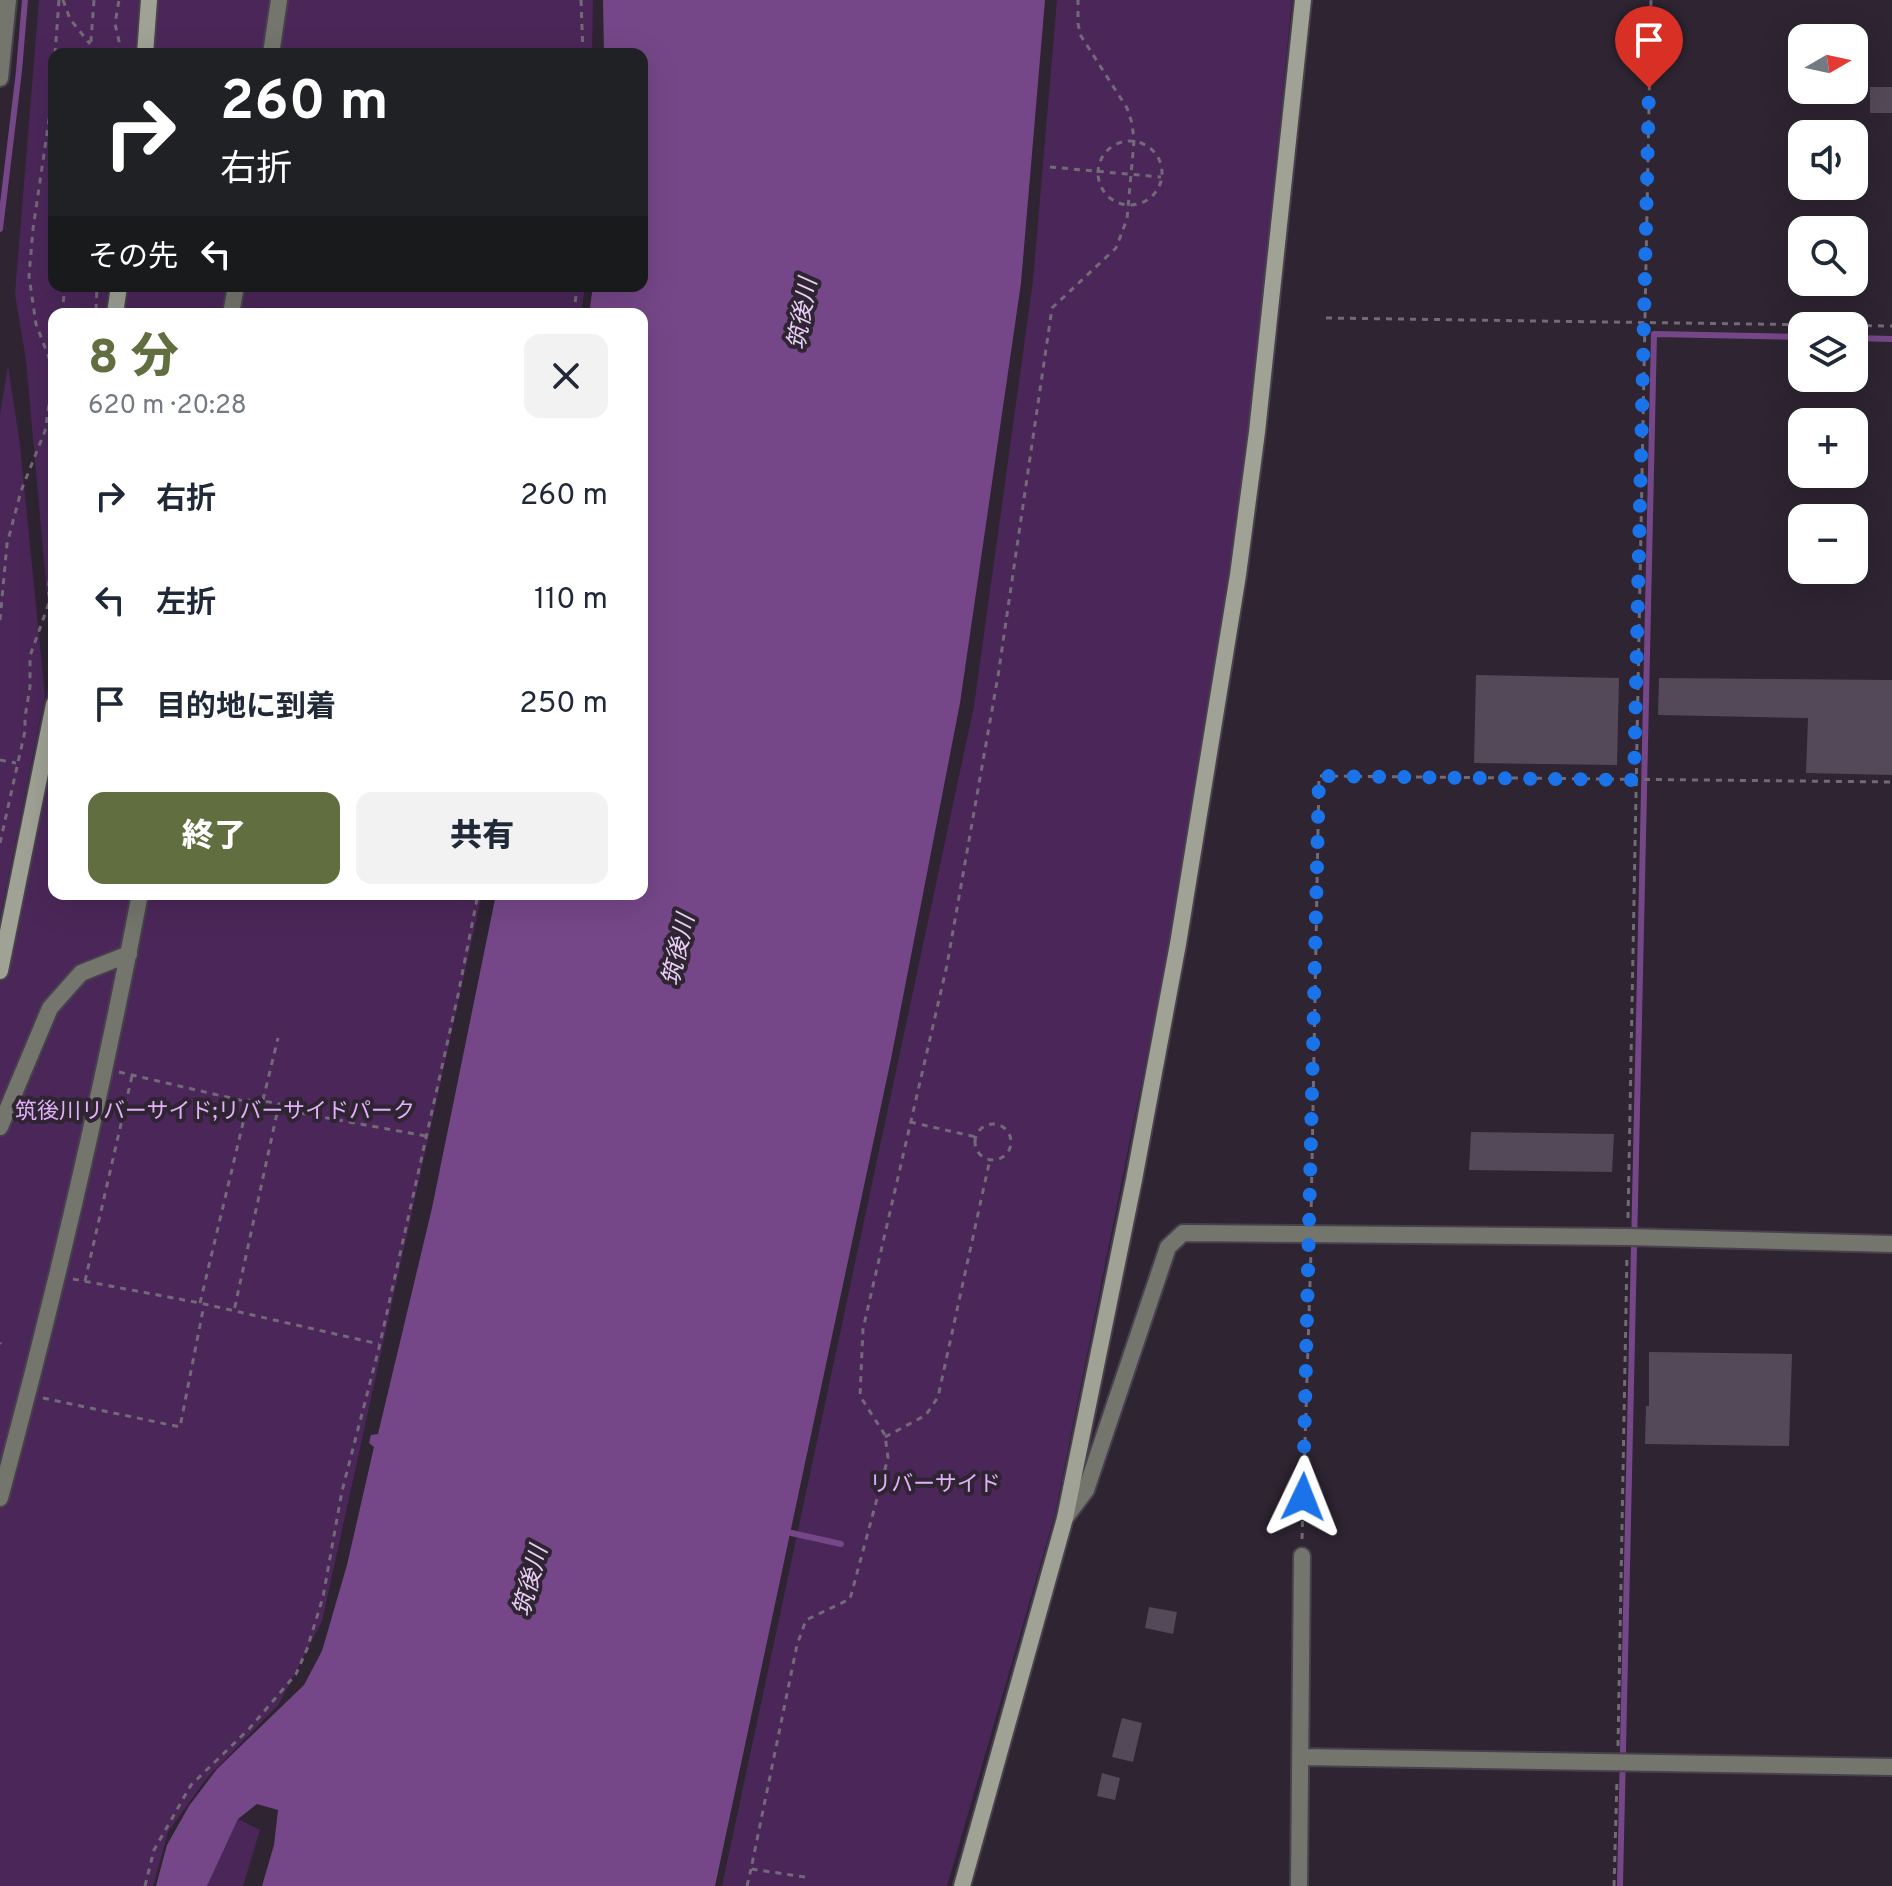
<!DOCTYPE html>
<html lang="ja">
<head>
<meta charset="utf-8">
<style>
  :root { --surface:#fff; --page:#f2f2f3; --text:#1f2937; --muted:#747a83; --accent:#616e40 }
  body { margin:0; font-family:Overpass,"Noto Sans JP",sans-serif; background:var(--page); color:var(--text); height:100vh; display:flex; flex-direction:column; font-size:30px; white-space:nowrap }
  * { box-sizing:border-box; margin:0 }
  p { font-size:26px; color:var(--muted) }
  .icon { flex:none; width:44px; height:44px; fill:none; stroke:currentColor; stroke-width:2; stroke-linecap:round; stroke-linejoin:round }
  .map { position:relative; flex:1; overflow:hidden }
  .drawer { position:absolute; left:48px; top:308px; width:600px; height:592px; display:flex; flex-direction:column; background:var(--surface); border-radius:16px; box-shadow:0 8px 32px #0002 }
  .drawer>* { flex:none }
  .hud { position:absolute; left:48px; top:48px; width:600px; height:244px; border-radius:16px; box-shadow:0 8px 32px #0002; background:#202124; color:#fff; overflow:hidden }
  .needle { width:52px; rotate:81deg }
  .buttons { position:absolute; left:1788px; top:24px; display:grid; gap:16px }
  .buttons a { display:grid; place-items:center; width:80px; height:80px; border-radius:16px; background:var(--surface); box-shadow:0 8px 32px #0002; font-size:40px }
  .pin { position:absolute; display:grid; place-items:center; width:68px; height:68px; color:#fff; margin:-82px -34px; border-radius:50% 50% 50% 0; rotate:-45deg; box-shadow:0 0 8px #0007 }
  .pin .icon { rotate:45deg }
  .me { position:absolute; width:88px; margin:-44px; rotate:2deg; stroke-linejoin:round; filter:drop-shadow(0 0 6px #0008) }
  .turn { display:flex; align-items:center; gap:28px; height:168px; padding:0 40px; font-size:36px }
  .turn .icon { width:104px; height:104px; stroke-width:2.5 }
  .turn b { display:block; font-size:56px; line-height:68px }
  .then { display:flex; align-items:center; height:76px; padding:0 40px; background:#0003; gap:16px; font-size:30px }
  .round { display:grid; place-items:center; flex:none; width:84px; height:84px; border-radius:16px; background:var(--page) }
  .overview { display:flex; align-items:center; justify-content:space-between; height:136px; padding:0 40px }
  h1 { font-size:48px; font-weight:800; line-height:60px; color:var(--accent) }
  .button { display:flex; gap:16px; margin-top:auto; padding:16px 40px }
  .button a { flex:1; height:92px; border-radius:16px; background:var(--accent); color:#fff; font-size:32px; font-weight:800; line-height:92px; text-align:center }
  .button a+a { background:var(--page); color:var(--text) }
  ul { padding:0; list-style:none }
  li { display:flex; align-items:center; gap:24px; height:104px; padding:0 40px }
  li div { flex:1 }
  li b { display:block; font-size:30px }
  li em { font-style:normal }
  .map>svg:first-child { display:block }
  .green { fill:#4b2759 }
  .water { fill:#754788 }
  .lines { fill:none; stroke-linecap:round; stroke-linejoin:round }
  .stream { stroke:#754788; stroke-width:6 }
  .building { fill:#534958 }
  .street-casing { stroke:#49404d; stroke-width:20 }
  .secondary-casing { stroke:#49404d; stroke-width:20 }
  .path { stroke:#726a76; stroke-width:3; stroke-dasharray:6 6; stroke-linecap:butt }
  .street { stroke:#74766e; stroke-width:16 }
  .secondary { stroke:#9fa295; stroke-width:16 }
  .route { stroke:#1a73e8; stroke-width:14; stroke-dasharray:0 25.2 }
  .labels { text-anchor:middle; stroke-width:8; stroke-linejoin:round; paint-order:stroke }
  .park-label { font-size:22px; fill:#e2aff8; stroke:#2e2432 }
  .water-label { font-size:24px; font-style:italic; fill:#e9cff4; stroke:#2e2432 }
</style>
</head>
<body>
<div class="map">
<svg width="1892" height="1886" viewBox="0 0 1892 1886">
  <rect width="100%" height="100%" fill="#2e2432"/>
  <path class="green" d="M39,0H139L135,54H54V286H110L107,314H54L52,651L26,360L15,294Z
    M150,0H593L592,54H144Z
    M1057,0H1292L1244,478L1164,970L1055,1514L947,1886H722L974,706L1033,281Z
    M119,286H585L581,314H115Z
    M8,366L20,445L45,696L0,918V414Z
    M54,655V894H482L322,1621L279,1704L206,1779L168,1832L153,1886H0V955Z
    M238,1819L260,1830L243,1886H207Z"/>
  <path class="water" d="M603,0H1045L1021,283L960,703L891,1059L715,1886H262L274,1845L278,1810L257,1804L238,1819L207,1886H156L167,1845L189,1806L217,1769L304,1685L322,1651L347,1565L374,1447L369,1443L371,1435L378,1434L432,1208L496,894H642V314H589L593,286H642V54H604Z"/>
  <g class="lines">
    <path class="stream" d="M0,229L19,71L25,0
      M1854,338L1892,339
      M787,1532L841,1544
      M1620,1886L1654,334L1802,337"/>
  </g>
  <path class="building" d="M1870,87H1892V113H1870Z
    M1476,675L1619,678L1617,765L1474,763Z
    M1659,678L1892,680V775L1806,773L1808,718L1658,715Z
    M1471,1132L1614,1134L1612,1172L1469,1170Z
    M1649,1352L1792,1354L1789,1446L1645,1444L1646,1406H1649Z
    M1149,1607L1177,1612L1173,1634L1145,1628Z
    M1122,1718L1142,1723L1133,1762L1112,1757Z
    M1102,1773L1120,1778L1115,1800L1097,1796Z"/>
  <g class="lines">
    <g class="street-casing">
      <path id="street" d="M271,54L279,0
        M0,78L8,0
        M231,314L236,286
        M0,1127L50,1008L81,973L129,954
        M0,1498C54,1298 101,1097 140,894
        M1065,1518L1086,1490L1168,1247L1183,1233L1628,1237L1892,1244
        M1302,1757L1892,1767
        M1299,1886L1302,1556"/>
    </g>
    <g class="secondary-casing">
      <path id="secondary" d="M145,54L149,0
        M115,314L119,286
        M0,971L54,704
        M962,1886L1065,1518L1134,1180L1178,944L1238,575L1257,432L1303,0"/>
    </g>
    <path class="path" d="M63,0L70,19L90,44
      M581,0L583,54
      M55,54L59,0
      M90,54L94,0
      M117,54L119,41L115,24L119,0
      M1098 173a32 32 0 1 1 64 0a32 32 0 1 1-64 0Z
      M1050,167L1161,177
      M96,310L97,286
      M62,314L65,286
      M574,314L577,286
      M1326,318L1892,326
      M54,371L36,324L29,276L33,229L50,113L54,64
      M0,620L7,544L21,491L45,431L54,372
      M0,760L16,763
      M0,843L25,731V717L30,687V656L50,600L48,589L54,551
      M119,1072L248,1102
      M263,1100L278,1038
      M278,1109L426,1136
      M910,1122L976,1137
      M975 1142a18 18 0 1 1 36 0a18 18 0 1 1-36 0Z
      M1628,1218L1651,0
      M1311,1219L1319,776L1892,782
      M73,1279L200,1303L379,1344
      M85,1281L132,1076
      M200,1303L249,1098L279,1104L234,1311
      M0,1343L1,1344
      M43,1398L180,1427L204,1305
      M885,1437L926,1415L938,1397L990,1159
      M1302,1539L1311,1251
      M1618,1746L1627,1254
      M805,1877L751,1869L797,1645L806,1620L850,1599L888,1458L885,1435L860,1396L863,1329L947,965L998,676L1052,308L1116,248L1127,219L1134,141L1132,123L1127,108L1081,36L1078,24V0
      M145,1886L154,1850L191,1785L249,1729L296,1674L307,1649L323,1597L342,1491L379,1348L458,995L478,894
      M747,1886L751,1869
      M1614,1886L1617,1778"/>
    <use href="#street" class="street"/>
    <use href="#secondary" class="secondary"/>
  </g>
  <g class="lines">
    <path class="route" d="M1303,1497L1319,776L1634,780L1649,88"/>
  </g>
  <g class="labels">
    <g class="park-label">
      <text x="215" y="1118">筑後川リバーサイド;リバーサイドパーク</text>
      <text x="935" y="1491">リバーサイド</text>
    </g>
    <g class="water-label">
      <text transform="translate(802 314) rotate(-80)" y="8">筑後川</text>
      <text transform="translate(678 950) rotate(-77)" y="8">筑後川</text>
      <text transform="translate(530 1581) rotate(-75)" y="8">筑後川</text>
    </g>
  </g>
</svg>
<div class="buttons">
<a><svg class="needle" viewBox="-14 -14 28 28"><path d="M0-13l5 13h-10z" fill="#e53935"/><path d="M0 13l5-13h-10z" fill="#747a83"/></svg></a>
<a><svg class="icon" aria-label="sound" viewBox="0 0 24 24"><path d="M4 9h4l5-4v14l-5-4H4zM17 9q2 3 0 6"/></svg></a>
<a><svg class="icon" aria-label="search" viewBox="0 0 24 24"><circle cx="10" cy="10" r="6"/><path d="M15 15l6 6"/></svg></a>
<a><svg class="icon" aria-label="layers" viewBox="0 0 24 24"><path d="M12 4l9 5-9 5-9-5zM3 14l9 5 9-5"/></svg></a>
<a>+</a>
<a>−</a>
</div>
<div class="pin" style="left:1649px;top:88px;background:#d93025"><svg class="icon" aria-label="arrive" viewBox="0 0 24 24"><path d="M6 21V4h12l-3 4 3 4H6"/></svg></div>
<svg class="me" style="left:1303px;top:1497px" viewBox="-20 -20 40 40"><path d="M0-17L14 15 0 8-14 15z" fill="#1a73e8" stroke="#fff" stroke-width="4"/></svg>
<div class="hud">
<div class="turn"><svg class="icon" aria-label="right" viewBox="0 0 24 24"><path d="M7 20v-9h11M14 6l5 5-5 5"/></svg><div><b>260 m</b>右折</div></div>
<div class="then">その先<svg class="icon" aria-label="left" viewBox="0 0 24 24"><path d="M17 20v-9H6M10 6l-5 5 5 5"/></svg></div>
</div>
<section class="drawer">
<div class="overview"><div><h1>8 分</h1><p>620 m · 20:28</p></div><a class="round"><svg class="icon" aria-label="close" viewBox="0 0 24 24"><path d="M6 6l12 12M18 6L6 18"/></svg></a></div>
<ul>
<li><svg class="icon" aria-label="right" viewBox="0 0 24 24"><path d="M7 20v-9h11M14 6l5 5-5 5"/></svg><div><b>右折</b></div><em>260 m</em></li>
<li><svg class="icon" aria-label="left" viewBox="0 0 24 24"><path d="M17 20v-9H6M10 6l-5 5 5 5"/></svg><div><b>左折</b></div><em>110 m</em></li>
<li><svg class="icon" aria-label="arrive" viewBox="0 0 24 24"><path d="M6 21V4h12l-3 4 3 4H6"/></svg><div><b>目的地に到着</b></div><em>250 m</em></li>
</ul>
<div class="button"><a>終了</a><a>共有</a></div>
</section>
</div>
</body>
</html>
